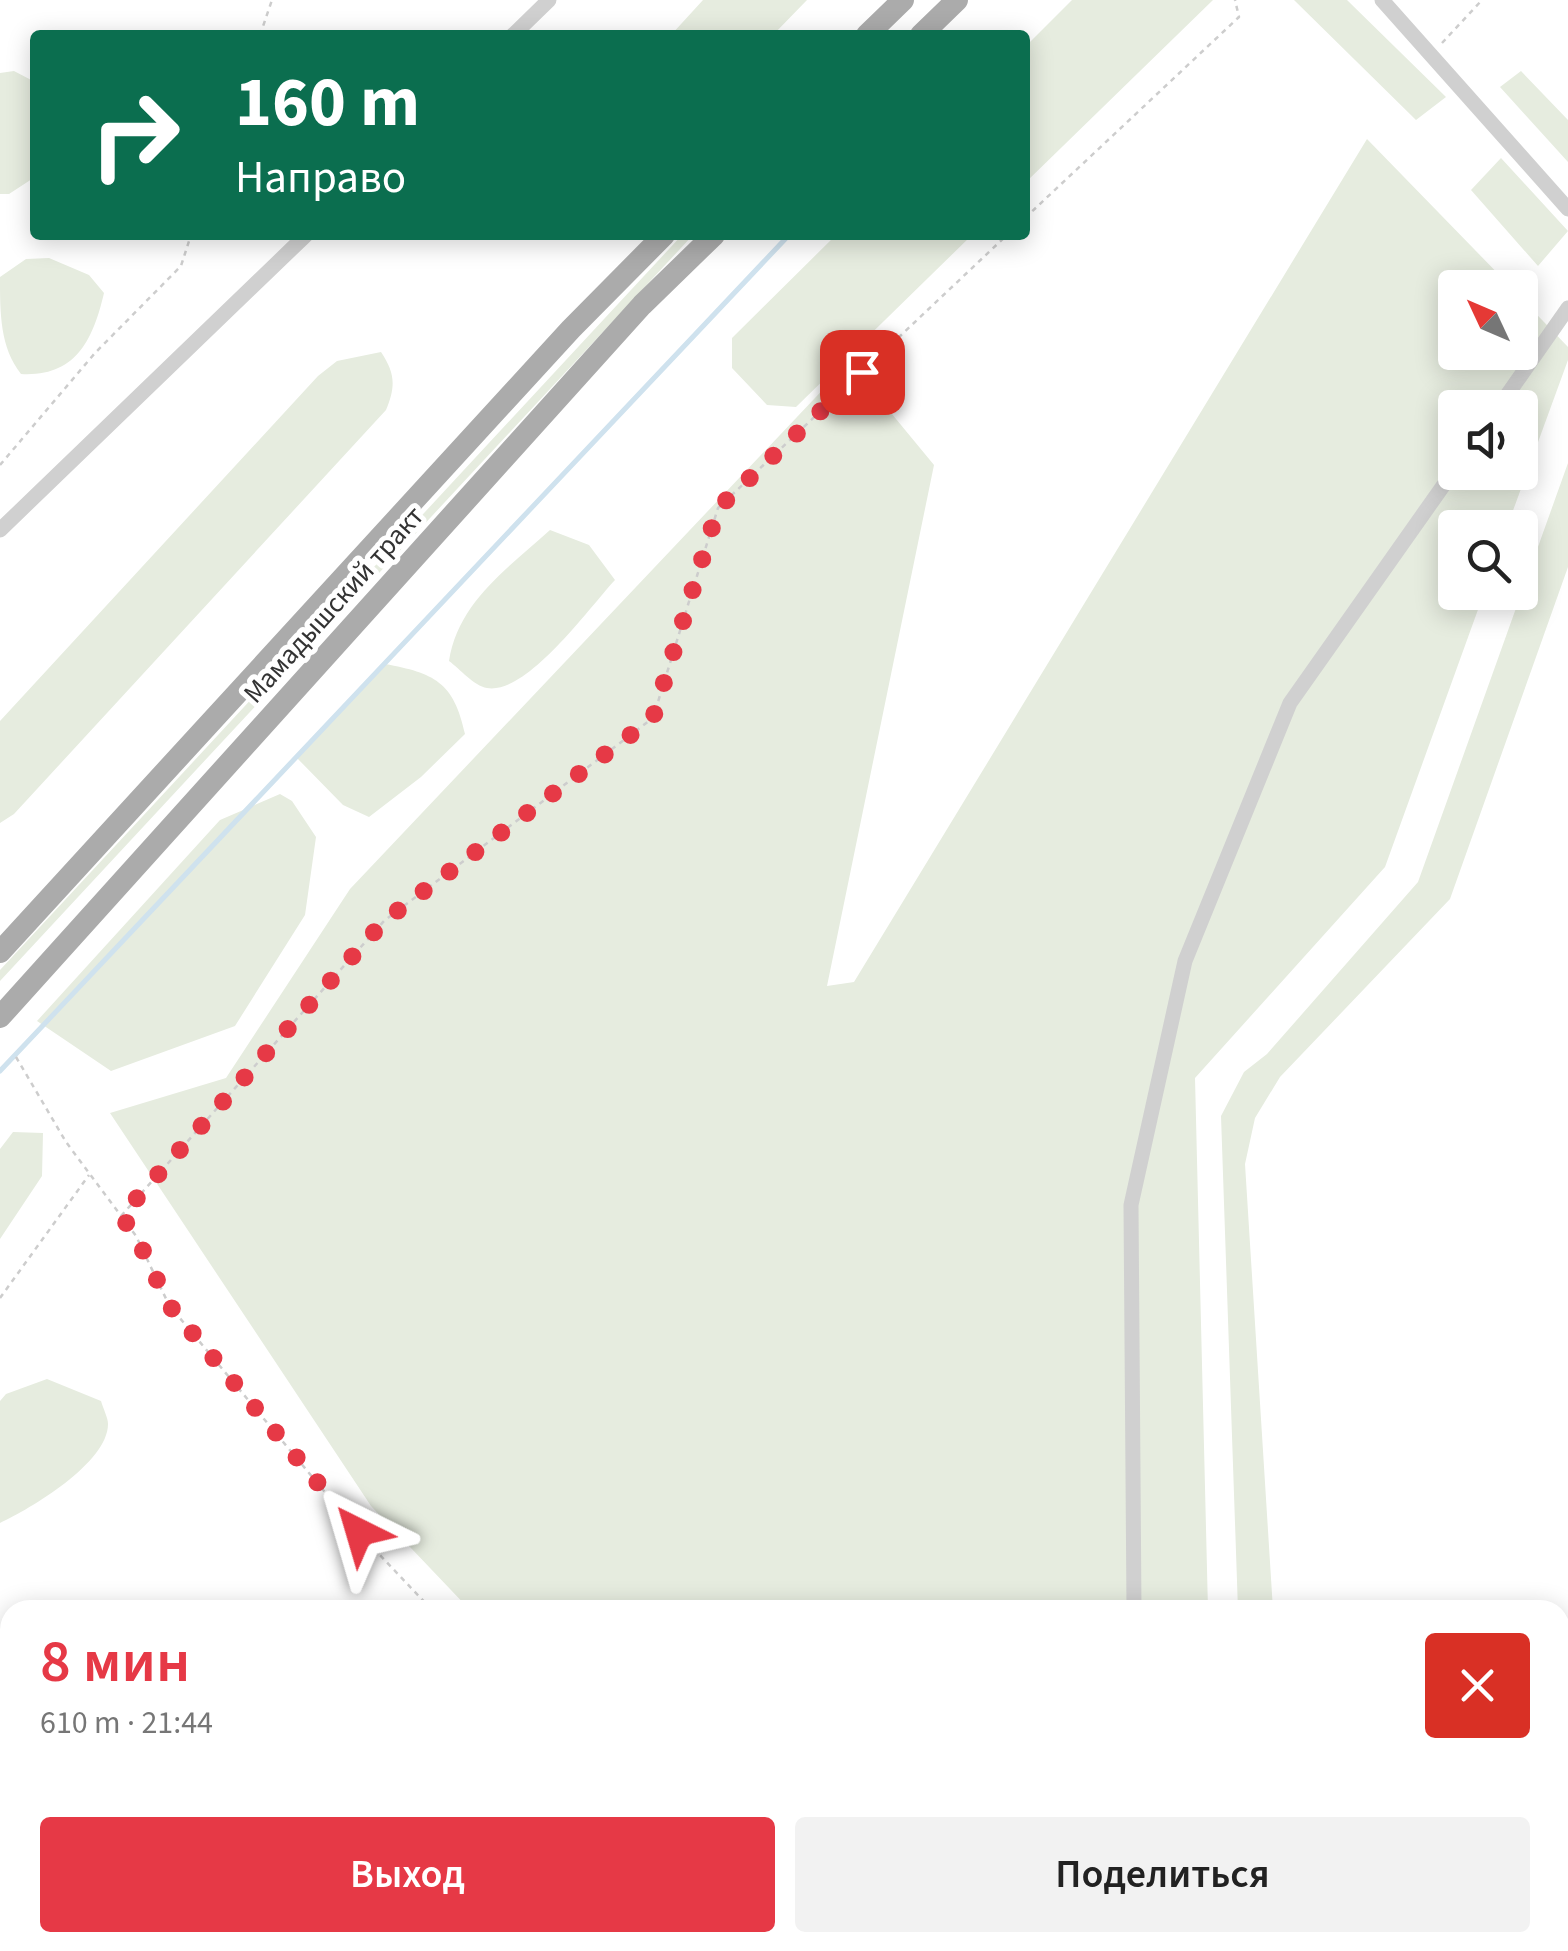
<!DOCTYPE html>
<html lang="ru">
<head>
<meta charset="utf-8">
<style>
  :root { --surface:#fff; --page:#f2f2f2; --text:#222; --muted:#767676; --accent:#e63946 }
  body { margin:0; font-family:"Source Sans 3",sans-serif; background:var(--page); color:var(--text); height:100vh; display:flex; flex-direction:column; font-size:38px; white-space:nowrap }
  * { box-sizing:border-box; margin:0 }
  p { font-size:32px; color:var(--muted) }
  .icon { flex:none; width:55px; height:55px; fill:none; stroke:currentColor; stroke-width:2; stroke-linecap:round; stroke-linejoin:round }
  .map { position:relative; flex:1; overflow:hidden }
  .drawer { position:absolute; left:0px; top:1600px; width:1570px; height:352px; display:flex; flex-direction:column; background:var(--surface); border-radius:30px 30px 0 0; box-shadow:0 5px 25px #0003 }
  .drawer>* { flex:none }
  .hud { position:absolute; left:30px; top:30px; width:1000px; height:210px; border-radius:10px; box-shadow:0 5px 25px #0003; background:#0b6e4f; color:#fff; overflow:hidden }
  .needle { width:65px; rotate:314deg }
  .tools { position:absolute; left:1438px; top:270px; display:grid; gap:20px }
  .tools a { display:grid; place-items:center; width:100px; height:100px; border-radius:10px; background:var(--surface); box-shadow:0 5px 25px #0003; font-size:50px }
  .pin { position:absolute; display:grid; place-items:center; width:85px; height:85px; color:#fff; margin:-42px; border-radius:20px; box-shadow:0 5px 15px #0006 }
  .me { position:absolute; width:110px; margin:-55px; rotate:320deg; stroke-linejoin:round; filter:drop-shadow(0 0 8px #0008) }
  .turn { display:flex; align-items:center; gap:35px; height:210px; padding:0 40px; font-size:45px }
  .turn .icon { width:130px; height:130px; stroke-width:2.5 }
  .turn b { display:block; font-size:70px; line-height:85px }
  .round { display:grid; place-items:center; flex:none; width:105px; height:105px; border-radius:10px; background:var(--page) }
  .head { display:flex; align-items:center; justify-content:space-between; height:170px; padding:0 40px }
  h1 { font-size:60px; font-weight:600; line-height:75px; color:var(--accent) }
  .cta { display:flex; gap:20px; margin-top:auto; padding:20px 40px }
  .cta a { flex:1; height:115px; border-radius:10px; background:var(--accent); color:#fff; font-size:40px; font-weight:600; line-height:115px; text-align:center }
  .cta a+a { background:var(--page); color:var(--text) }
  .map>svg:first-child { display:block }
  .green { fill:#e6ecdf; fill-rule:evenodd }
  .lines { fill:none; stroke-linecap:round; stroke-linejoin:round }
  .stream { stroke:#cfe2ee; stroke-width:5 }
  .path { stroke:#cdcdcd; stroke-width:2.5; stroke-dasharray:5 5; stroke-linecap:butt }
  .street { stroke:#d0d0d0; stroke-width:15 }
  .primary { stroke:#ababab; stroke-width:22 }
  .route { stroke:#e63946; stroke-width:18; stroke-dasharray:0 32.4 }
  .labels { text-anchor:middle; stroke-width:10; stroke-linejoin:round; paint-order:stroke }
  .street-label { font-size:28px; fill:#333; stroke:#fff }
</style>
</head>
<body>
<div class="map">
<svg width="1568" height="1951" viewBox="0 0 1568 1951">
  <rect width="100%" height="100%" fill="#fff"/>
  <path class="green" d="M703,0H807L773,35H671Z
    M1072,0H1213L1025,183V47Z
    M1294,0H1347L1446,97L1416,120Z
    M14,71L35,82V177L9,194H0V73Z
    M1521,71L1568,120V162L1500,87Z
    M1367,139L1511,287L1455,288V352H1520V297L1568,347V360L1507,527L1455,528V592L1484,593L1385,867L1195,1078L1208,1610H470L371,1506L110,1113L226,1078L350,889L849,362L934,465L827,986L854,982ZM1455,408H1520V472H1455Z
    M1501,158L1568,231L1538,266L1471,190Z
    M682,235H693L0,981V970Z
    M836,235H972L796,407L767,405L732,368V338Z
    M49,258L89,275L104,293C93,340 76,377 21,374C0,347 0,314 0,277L26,259Z
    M381,352C395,373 396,386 386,410L14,814L0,823V721L318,376L337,361Z
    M1568,463V567L1450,899L1280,1077L1255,1118L1245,1164L1273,1610H1238L1221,1116L1244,1072L1267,1054L1418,882Z
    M550,530L589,545L615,580C589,608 527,695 487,688C474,686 460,669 449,661C458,602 508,568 550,530Z
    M385,664C434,673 454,682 465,734L421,777L369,817L343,805L297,758Z
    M280,794L292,801L316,837L305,915L235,1026L111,1071L37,1021L220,820Z
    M13,1132L43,1133L42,1176L0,1239V1149Z
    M47,1379L101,1401C103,1408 108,1418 108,1424C108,1463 30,1509 0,1523V1401L6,1394Z
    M1188,1942V1951H943L940,1943Z"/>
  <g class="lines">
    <path class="stream" d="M0,1071L789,235"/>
    <path class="path" d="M260,35L272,0
      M1442,43L1482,0
      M1025,218L1239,17L1235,0
      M0,465L95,353L181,266L191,235
      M16,1057L66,1142L136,1236L169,1305L359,1533L432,1610
      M121,1216L384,921L653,718L718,508L1007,235
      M0,1298L89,1175
      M0,1875L10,1874
      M893,1942L897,1951"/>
    <path class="street" d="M1382,0L1568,209
      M513,35L549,0
      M1498,408L1568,308
      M0,530L306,235
      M1134,1610L1131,1205L1185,961L1290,703L1455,469
      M1151,1942L1152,1951"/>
    <path class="primary" d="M867,35L903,0
      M921,35L957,0
      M0,952L571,329L664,235
      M0,1017L642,305L714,235"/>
  </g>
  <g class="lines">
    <path class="route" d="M359,1532L169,1305L136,1236L121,1216L384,921L653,718L718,508L862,372"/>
  </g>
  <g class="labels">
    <g class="street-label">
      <text transform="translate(333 604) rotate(-48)" y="10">Мамадышский тракт</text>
    </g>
  </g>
</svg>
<div class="tools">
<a><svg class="needle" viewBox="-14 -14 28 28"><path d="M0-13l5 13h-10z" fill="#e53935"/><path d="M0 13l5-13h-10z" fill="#767676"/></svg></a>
<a><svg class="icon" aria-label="sound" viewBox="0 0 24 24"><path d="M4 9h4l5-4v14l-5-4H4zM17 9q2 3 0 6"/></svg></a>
<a><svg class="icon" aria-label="search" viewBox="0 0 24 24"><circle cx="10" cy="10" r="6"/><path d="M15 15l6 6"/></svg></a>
</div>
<div class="pin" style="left:862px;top:372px;background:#d93025"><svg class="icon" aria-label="arrive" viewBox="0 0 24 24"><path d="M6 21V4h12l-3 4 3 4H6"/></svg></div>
<svg class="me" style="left:359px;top:1532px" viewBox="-20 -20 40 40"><path d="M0-17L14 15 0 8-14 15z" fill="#e63946" stroke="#fff" stroke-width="4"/></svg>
<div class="hud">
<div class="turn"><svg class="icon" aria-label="right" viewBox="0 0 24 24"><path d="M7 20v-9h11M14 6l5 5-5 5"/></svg><div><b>160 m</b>Направо</div></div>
</div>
<section class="drawer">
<div class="head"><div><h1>8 мин</h1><p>610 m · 21:44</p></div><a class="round" style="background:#d93025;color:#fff"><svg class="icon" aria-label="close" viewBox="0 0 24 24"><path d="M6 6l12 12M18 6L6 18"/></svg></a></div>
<div class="cta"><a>Выход</a><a>Поделиться</a></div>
</section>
</div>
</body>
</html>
